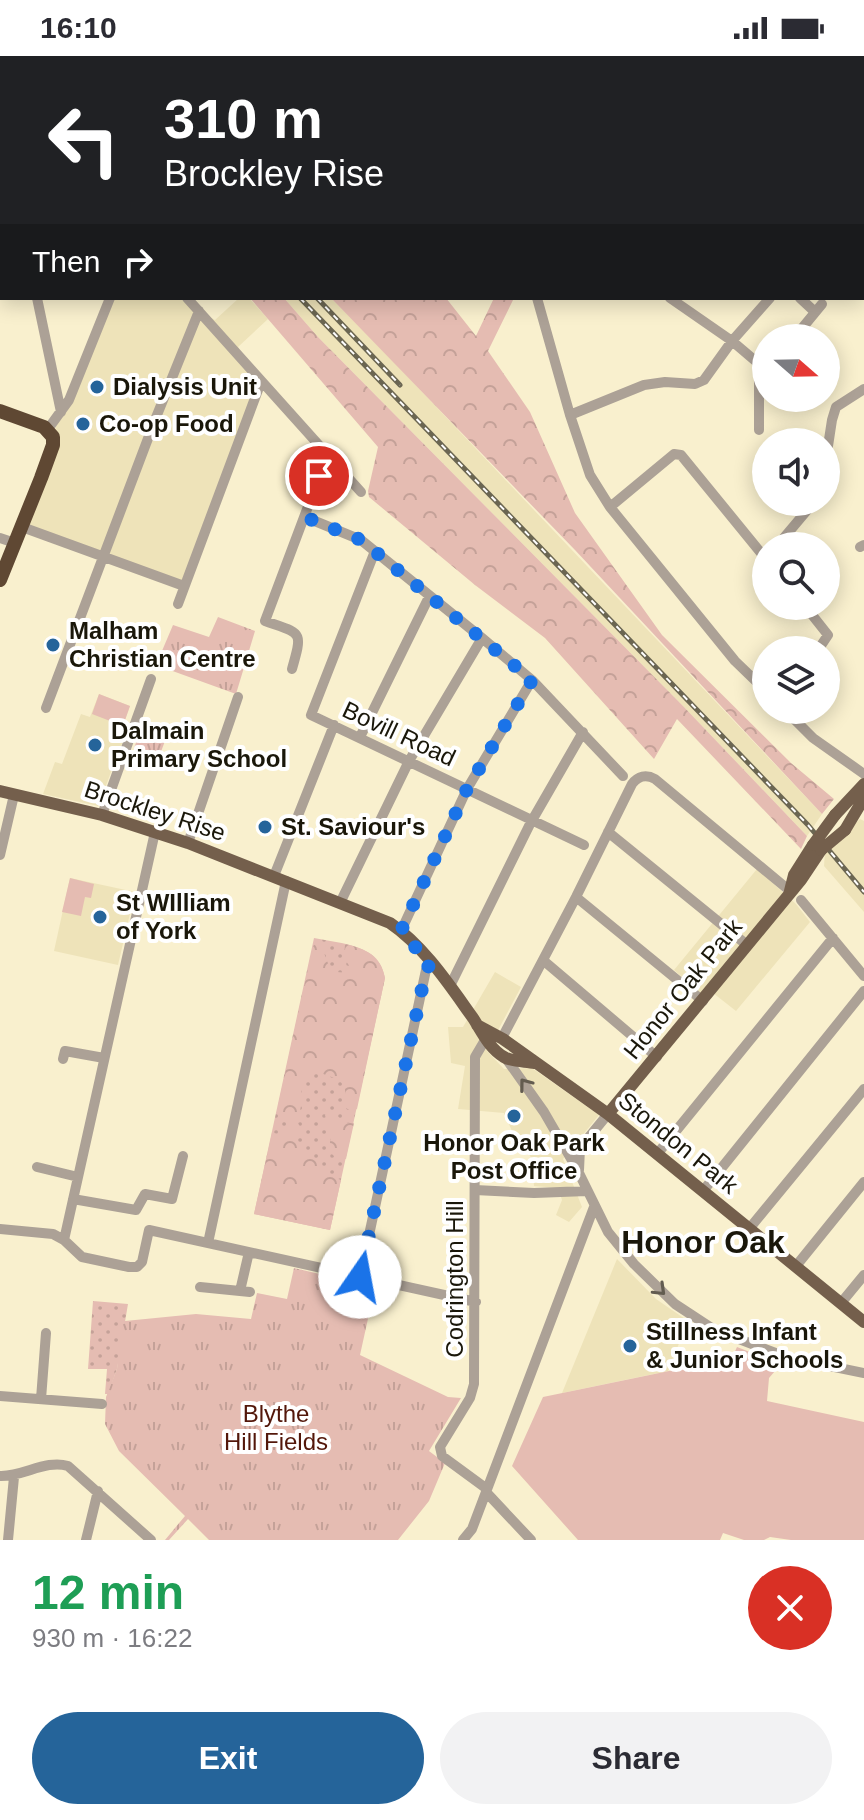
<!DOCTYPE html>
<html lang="en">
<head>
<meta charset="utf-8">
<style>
  :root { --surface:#fff; --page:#f2f2f3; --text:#2b2b33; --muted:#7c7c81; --accent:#25649a }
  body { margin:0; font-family:Helvetica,sans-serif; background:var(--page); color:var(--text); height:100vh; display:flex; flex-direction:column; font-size:30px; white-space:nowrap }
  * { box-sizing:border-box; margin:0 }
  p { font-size:26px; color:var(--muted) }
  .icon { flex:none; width:44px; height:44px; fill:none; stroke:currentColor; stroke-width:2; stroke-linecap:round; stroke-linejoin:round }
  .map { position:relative; height:1484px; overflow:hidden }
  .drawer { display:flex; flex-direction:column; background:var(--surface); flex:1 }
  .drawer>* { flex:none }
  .guide { position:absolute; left:0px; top:0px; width:864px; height:244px; box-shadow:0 4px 20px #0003; background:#202124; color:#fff; overflow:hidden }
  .needle { width:52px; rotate:110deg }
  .buttons { position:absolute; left:752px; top:268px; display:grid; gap:16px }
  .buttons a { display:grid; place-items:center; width:88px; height:88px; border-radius:50%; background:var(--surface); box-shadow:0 4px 20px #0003; font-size:40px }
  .pin { position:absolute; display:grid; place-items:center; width:68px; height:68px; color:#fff; margin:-34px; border:4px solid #fff; border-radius:50%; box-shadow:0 2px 8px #0007 }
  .me { position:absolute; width:88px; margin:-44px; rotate:12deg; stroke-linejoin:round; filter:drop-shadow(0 0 6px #0008) }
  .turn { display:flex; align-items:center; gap:28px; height:168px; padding:0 32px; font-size:36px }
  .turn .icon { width:104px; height:104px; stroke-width:2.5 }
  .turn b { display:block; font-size:56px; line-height:68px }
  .then { display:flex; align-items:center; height:76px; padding:0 32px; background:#0003; gap:16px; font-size:30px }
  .round { display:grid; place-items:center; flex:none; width:84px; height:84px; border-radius:42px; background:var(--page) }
  .summary { display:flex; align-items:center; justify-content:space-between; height:136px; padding:0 32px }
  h1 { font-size:48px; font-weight:600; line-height:60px; color:#1e9e55 }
  .action { display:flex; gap:16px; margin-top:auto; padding:16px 32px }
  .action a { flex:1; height:92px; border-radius:48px; background:var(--accent); color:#fff; font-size:32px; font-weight:600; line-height:92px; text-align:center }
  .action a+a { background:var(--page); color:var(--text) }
  .status { display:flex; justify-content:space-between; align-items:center; height:56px; padding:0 40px; background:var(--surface); direction:ltr }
  .status svg { height:22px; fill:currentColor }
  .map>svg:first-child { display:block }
  .built { fill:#eee3b9 }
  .grass { fill:url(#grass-dots) }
  .forest { fill:url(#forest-crowns) }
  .park { fill:url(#park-tufts) }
  .pitch { fill:#e5bcb2 }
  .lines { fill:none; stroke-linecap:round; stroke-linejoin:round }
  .minor { stroke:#aca196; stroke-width:10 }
  .major { stroke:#745f4c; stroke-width:12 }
  .highway { stroke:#5f4833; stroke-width:14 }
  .rail-casing { stroke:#6b6652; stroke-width:5 }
  .rail { stroke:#fff; stroke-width:2; stroke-dasharray:6; stroke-linecap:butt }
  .major-bridge { stroke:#745f4c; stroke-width:12 }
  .oneway { stroke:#635c50 }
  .route { stroke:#1a73e8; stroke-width:14; stroke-dasharray:0 25.2 }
  .poi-dot { fill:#25649a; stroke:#fff; stroke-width:3 }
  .labels { text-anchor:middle; stroke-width:8; stroke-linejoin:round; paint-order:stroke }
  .poi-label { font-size:24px; font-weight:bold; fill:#1a170a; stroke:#fff; text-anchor:start }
  .street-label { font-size:24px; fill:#1a170a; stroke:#fff }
  .park-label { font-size:24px; fill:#53170a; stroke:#fff }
  .district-label { font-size:32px; font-weight:bold; fill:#1a170a; stroke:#fff }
</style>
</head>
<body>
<div class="status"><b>16:10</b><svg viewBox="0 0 49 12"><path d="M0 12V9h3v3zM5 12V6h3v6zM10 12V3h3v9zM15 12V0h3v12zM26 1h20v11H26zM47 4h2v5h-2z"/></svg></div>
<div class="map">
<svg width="864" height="1484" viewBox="0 0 864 1484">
  <defs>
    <pattern id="grass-dots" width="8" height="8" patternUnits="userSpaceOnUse" patternTransform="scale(2)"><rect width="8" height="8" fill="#e5bcb2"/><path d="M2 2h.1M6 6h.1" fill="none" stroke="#c4a198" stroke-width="1.8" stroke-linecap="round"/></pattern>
    <pattern id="forest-crowns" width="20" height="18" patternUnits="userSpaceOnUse" patternTransform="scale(2)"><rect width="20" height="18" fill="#e5bcb2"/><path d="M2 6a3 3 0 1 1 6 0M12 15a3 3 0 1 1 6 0" fill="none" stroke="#c4a198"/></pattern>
    <pattern id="park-tufts" width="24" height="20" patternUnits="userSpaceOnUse" patternTransform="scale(2)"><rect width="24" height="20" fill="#e5bcb2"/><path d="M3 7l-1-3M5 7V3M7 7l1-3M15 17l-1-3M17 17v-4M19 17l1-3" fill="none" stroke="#c4a198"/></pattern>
  </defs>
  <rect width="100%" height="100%" fill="#f9f0ce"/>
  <path class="built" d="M110,242H187L199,255L215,264L239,242H249L268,263L238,291L261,326L184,530L22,468L61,356Z
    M284,242H331L390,302L822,758L807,780L684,651L318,281Z
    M99,638L130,650L123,669L128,672L98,750L43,738L55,706L62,708L81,658L90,661Z
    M860,763L864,765V856L824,810L825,796Z
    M757,813L796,848L810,866L736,955L708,933L702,939L674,914Z
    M70,822L135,836L118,909L54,895Z
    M495,916L521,931L487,995L504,1013L532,1012L599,1059L563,1103L582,1151L569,1166L556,1159L562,1144L558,1132L534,1130L532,1103L518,1081L515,1082L504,1057L458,1053L465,1010L451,1007L448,971H463Z
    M617,1203L656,1243L688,1265L668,1315L562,1337Z"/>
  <path class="grass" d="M314,882C342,888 379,888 385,922L330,1174L254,1158Z
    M93,1245L128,1248L117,1313L108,1338H105L107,1313H88Z"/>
  <path class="forest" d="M250,242H284L318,281L684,651L807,780L801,793L677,663L654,703L545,582L475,529L369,441L368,435L378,391Z
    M331,242H446L476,280L494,242H514L488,295L530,356L575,457L662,579L791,707L834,743L822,758L575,494Z
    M316,888L321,889L329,910L336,916L351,917L352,914L344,902L345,888C366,893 381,899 385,922L357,1053L351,1055L346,1052L345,1033L340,1024L315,1015L307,1016L299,1027L303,1041L299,1059L294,1064L288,1063L278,1050L313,890Z
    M330,1054L344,1066L354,1067L346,1103L336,1102L329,1095L331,1079L325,1059Z
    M297,1066L301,1072L296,1086L298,1094L311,1100L331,1120L341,1124L330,1174L254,1158L272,1077L286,1079Z"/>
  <path class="park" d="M218,561L255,575L236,638L156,609L173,569L209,581Z
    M143,668L168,677L159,701L134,692Z
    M294,1212L375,1231L360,1299L448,1341L461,1342L429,1395L445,1407L429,1445L398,1484H209L188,1463L169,1484H165L185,1460L119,1395L105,1368L106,1341L117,1313L121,1270L125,1265L196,1258L251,1263L257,1237L287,1243Z"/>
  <path class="pitch" d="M99,638L130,650L123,670L92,658Z
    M70,822L94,828L91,842L85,841L81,860L62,856Z
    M737,1291L781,1308L769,1322L767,1345L864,1366V1484H791L770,1481L764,1484H744L723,1477L720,1484H578L512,1410L543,1341L732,1302Z"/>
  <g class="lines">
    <path class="minor" d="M162,0L164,2
      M329,0L332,2
      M568,0L571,2
      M598,0L601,2
      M407,2V0
      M638,2L639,0
      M0,42L2,43
      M0,133H2
      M862,145L864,146
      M37,242L61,356
      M187,242L361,436
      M537,242L570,359L590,419L610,451L735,605L766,635
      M670,242L732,285L759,308V374
      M800,242L814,255
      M794,282L822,248
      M570,359L644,329L665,326L695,328L704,324L732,285L770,242
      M48,373L69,344L110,242
      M826,403L832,364L836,351L864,333
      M610,451L674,398L681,399L766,503
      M305,461L361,484L482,582L532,624L623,720
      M22,471L184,530
      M0,482L15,487
      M777,490L814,446
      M860,491L864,489
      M375,495L311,659L584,789
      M178,548L261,326
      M805,550L828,579L818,594
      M292,613C303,574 302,578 265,565L327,400
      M46,652L155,364L199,255
      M785,654L813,682L864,718
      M360,681L429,541
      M102,759L151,623
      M608,776L747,889
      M188,787L238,641
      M0,799L14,739
      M274,820L334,669
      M576,841L703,945
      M801,844L864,920
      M340,847L409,705L482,582
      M401,875L467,733L532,624
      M544,905L657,1001
      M450,930L530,768L583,676
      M502,982L576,841L632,728C638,720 646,718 655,723L790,835
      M485,984L475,1001L474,1328L470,1342L440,1391L442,1400L487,1433
      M505,1001L544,1056L577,1113L608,1176L634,1208L675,1248L713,1273L786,1301L864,1317
      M63,1003L65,995L104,1002
      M658,1097L833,882
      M37,1111L78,1121
      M579,1114L580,1092L608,1058
      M475,1134L534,1137L587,1135
      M703,1135L864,935
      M73,1143L136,1154L145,1138L172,1143L183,1100
      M0,1173L53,1178L64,1184L82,1201L129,1211H137L142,1206L149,1174L476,1246
      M749,1173L864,1033
      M64,1184L155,776
      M208,1187L286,825
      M796,1210L864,1126
      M360,1221L426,914L430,908
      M200,1231L250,1236
      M240,1235L249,1196
      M841,1247L864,1219
      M0,1340L102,1348
      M41,1343L46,1277
      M0,1420C23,1421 46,1403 68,1410L151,1484
      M486,1436L531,1484
      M8,1484L14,1421
      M86,1484L98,1435
      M463,1484L472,1473L594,1151"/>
    <path class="major" d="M0,735L102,759L188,787L390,867C424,890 450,930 473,962C482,976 489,992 504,1001C512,1006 525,1005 535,1007
      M835,759L864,728
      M845,774L864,742
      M790,835L794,819L813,789
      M477,969L503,983L608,1058L864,1266
      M608,1058L801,824L821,794"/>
    <path class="highway" d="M0,355L44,371L53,381V389L41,422L0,524"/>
    <g class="rail-casing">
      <path id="rail" d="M63,0L66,2
        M300,242L808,769L864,836
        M317,242L400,329"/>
    </g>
    <use href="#rail" class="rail"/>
    <path class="major-bridge" d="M813,789L835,759
      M821,794L845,774"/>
  </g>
  <defs><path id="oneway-chevron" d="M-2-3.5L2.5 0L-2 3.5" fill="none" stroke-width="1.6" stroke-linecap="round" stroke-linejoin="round" transform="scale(2)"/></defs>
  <g class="oneway">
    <use href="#oneway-chevron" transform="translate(525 1028) rotate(-127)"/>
    <use href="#oneway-chevron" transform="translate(660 1234) rotate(44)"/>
  </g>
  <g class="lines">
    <path class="route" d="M319,420L305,461L361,484L532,624L467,733L401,875L430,908L426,914L360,1221"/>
  </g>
  <g class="poi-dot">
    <circle cx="97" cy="331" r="8"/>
    <circle cx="83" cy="368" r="8"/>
    <circle cx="53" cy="589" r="8"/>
    <circle cx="95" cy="689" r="8"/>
    <circle cx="265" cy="771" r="8"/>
    <circle cx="100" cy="861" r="8"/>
    <circle cx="514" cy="1060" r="8"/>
    <circle cx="630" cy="1290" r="8"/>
  </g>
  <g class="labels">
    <g class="poi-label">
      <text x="113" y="339">Dialysis Unit</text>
      <text x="99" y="376">Co-op Food</text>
      <text x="69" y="583">Malham<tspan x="69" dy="28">Christian Centre</tspan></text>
      <text x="111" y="683">Dalmain<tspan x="111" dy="28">Primary School</tspan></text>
      <text x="281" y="779">St. Saviour's</text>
      <text x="116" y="855">St WIlliam<tspan x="116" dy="28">of York</tspan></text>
      <text x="514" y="1095" text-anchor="middle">Honor Oak Park<tspan x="514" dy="28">Post Office</tspan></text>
      <text x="646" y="1284">Stillness Infant<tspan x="646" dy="28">&amp; Junior Schools</tspan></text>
    </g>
    <g class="street-label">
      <text transform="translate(399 678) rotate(25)" y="8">Bovill Road</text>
      <text transform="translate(155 755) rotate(18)" y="8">Brockley Rise</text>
      <text transform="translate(683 933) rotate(-51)" y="8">Honor Oak Park</text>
      <text transform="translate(678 1087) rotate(39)" y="8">Stondon Park</text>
      <text transform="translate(455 1223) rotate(-90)" y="8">Codrington Hill</text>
    </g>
    <g class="park-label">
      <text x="276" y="1366">Blythe<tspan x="276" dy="28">Hill Fields</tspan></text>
    </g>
    <g class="district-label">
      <text x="703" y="1197">Honor Oak</text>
    </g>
  </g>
</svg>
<div class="buttons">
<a><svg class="needle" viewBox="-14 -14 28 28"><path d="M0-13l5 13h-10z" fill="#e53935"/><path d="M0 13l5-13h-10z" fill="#7c7c81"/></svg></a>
<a><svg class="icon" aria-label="sound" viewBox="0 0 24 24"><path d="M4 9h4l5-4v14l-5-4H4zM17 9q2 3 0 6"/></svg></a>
<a><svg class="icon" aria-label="search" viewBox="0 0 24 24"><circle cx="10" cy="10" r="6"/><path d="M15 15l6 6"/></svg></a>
<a><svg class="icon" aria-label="layers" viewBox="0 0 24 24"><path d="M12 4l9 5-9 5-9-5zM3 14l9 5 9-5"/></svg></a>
</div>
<div class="pin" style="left:319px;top:420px;background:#d93025"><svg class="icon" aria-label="arrive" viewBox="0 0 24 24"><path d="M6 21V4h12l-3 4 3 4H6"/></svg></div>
<svg class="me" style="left:360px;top:1221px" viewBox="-20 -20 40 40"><circle r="19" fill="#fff"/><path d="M0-13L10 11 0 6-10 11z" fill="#1a73e8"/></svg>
<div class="guide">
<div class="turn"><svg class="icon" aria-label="left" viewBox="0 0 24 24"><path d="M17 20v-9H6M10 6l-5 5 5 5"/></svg><div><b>310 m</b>Brockley Rise</div></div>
<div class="then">Then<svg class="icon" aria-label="right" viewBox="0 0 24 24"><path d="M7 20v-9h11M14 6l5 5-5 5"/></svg></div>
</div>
</div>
<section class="drawer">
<div class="summary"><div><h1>12 min</h1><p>930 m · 16:22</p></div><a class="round" style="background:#d93025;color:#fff"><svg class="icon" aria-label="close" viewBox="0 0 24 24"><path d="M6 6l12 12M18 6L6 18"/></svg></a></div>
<div class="action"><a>Exit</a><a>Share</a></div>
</section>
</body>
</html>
